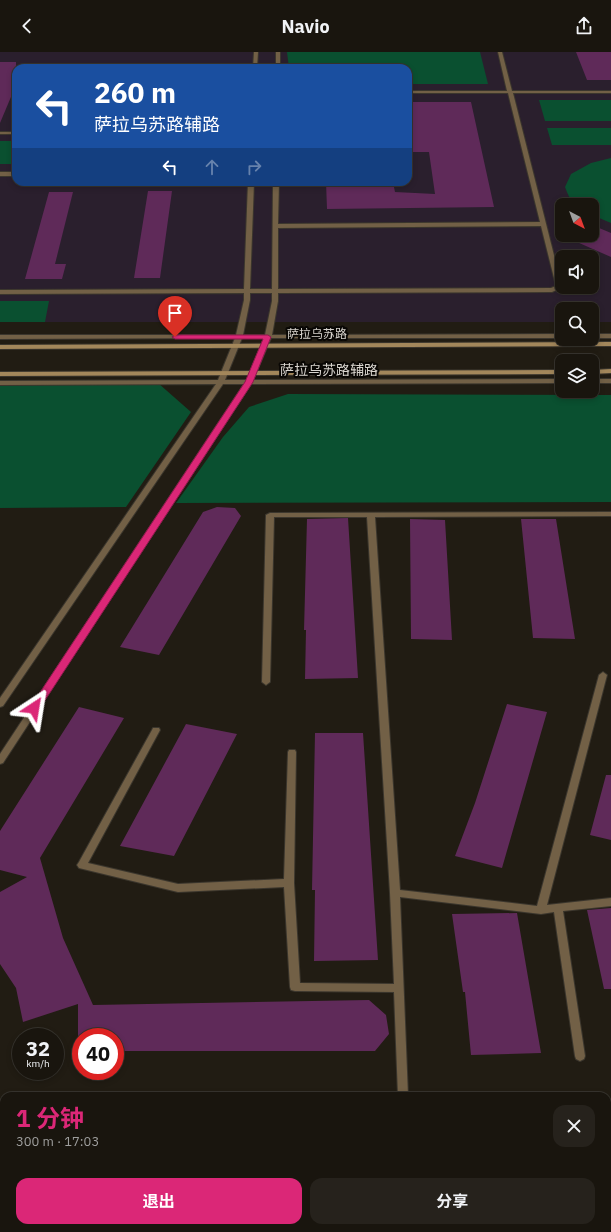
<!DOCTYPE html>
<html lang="zh">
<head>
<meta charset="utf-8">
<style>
  :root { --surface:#19150e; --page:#26221c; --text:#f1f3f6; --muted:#9f9f9e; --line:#37342e; --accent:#db2777 }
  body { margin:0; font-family:"IBM Plex Sans","Noto Sans SC",sans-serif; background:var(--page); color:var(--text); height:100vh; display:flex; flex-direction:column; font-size:15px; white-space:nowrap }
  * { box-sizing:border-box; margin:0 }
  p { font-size:13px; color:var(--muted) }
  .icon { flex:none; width:22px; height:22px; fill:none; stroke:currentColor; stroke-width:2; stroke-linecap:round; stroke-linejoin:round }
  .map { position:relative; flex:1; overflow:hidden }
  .sheet { position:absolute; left:0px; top:1040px; width:611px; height:140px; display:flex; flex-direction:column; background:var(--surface); border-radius:12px 12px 0 0; box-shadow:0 2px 6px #0003,0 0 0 1px var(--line) }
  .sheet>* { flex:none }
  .top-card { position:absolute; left:12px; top:12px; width:400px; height:122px; border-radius:12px; box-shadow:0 2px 6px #0003,0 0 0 1px var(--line); background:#1a4fa0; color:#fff; overflow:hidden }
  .needle { width:26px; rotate:139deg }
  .buttons { position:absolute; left:555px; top:146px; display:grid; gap:8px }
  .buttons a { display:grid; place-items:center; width:44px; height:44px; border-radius:8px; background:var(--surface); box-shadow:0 2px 6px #0003,0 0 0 1px var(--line); font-size:20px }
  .speed { position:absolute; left:12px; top:976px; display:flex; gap:8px; font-size:20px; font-weight:700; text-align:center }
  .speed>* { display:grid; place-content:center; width:52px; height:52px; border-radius:50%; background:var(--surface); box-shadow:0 2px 6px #0003,0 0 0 1px var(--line); line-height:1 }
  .speed small { font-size:10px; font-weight:400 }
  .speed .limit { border:6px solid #d22; background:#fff; color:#111 }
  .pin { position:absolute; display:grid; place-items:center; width:34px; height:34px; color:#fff; margin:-41px -17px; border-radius:50% 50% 50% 0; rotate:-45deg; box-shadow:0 0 4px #0007 }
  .pin .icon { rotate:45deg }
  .me { position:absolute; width:44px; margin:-22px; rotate:33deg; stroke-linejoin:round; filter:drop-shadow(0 0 3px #0008) }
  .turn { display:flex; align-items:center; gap:14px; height:84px; padding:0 16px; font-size:18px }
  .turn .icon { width:52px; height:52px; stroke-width:2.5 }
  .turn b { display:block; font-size:28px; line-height:34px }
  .lanes { display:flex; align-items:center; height:38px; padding:0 16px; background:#0003; justify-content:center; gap:20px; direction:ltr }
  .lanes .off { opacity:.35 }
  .round { display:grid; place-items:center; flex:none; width:42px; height:42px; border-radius:12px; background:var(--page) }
  .headline { display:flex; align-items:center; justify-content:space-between; height:68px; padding:0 16px }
  h1 { font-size:24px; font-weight:700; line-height:30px; color:var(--accent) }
  .primary-button { display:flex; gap:8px; margin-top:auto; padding:8px 16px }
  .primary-button a { flex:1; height:46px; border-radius:12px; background:var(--accent); color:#fff; font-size:16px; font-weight:700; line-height:46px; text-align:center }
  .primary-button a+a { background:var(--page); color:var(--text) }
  header { display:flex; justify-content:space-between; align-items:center; height:52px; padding:0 16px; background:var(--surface); font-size:18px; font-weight:700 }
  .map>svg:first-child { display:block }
  .education { fill:#2a1f2d; fill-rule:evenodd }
  .green { fill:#0a5030 }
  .building { fill:#5f2a59 }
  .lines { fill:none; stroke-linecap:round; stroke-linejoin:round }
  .minor-casing { stroke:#3b362d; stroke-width:2 }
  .tertiary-casing { stroke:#3b362d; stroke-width:2 }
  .secondary-casing { stroke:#3b362d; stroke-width:2 }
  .minor { fill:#726046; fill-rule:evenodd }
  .tertiary { fill:#726046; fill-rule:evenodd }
  .secondary { fill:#a3875b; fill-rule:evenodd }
  .route { fill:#db2777; stroke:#8e194d }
  .labels { text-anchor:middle; stroke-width:4; stroke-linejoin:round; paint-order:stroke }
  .far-street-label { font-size:12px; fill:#d8d4ce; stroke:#090704 }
  .street-label { font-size:14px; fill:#d8d4ce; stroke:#090704 }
</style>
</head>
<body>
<header><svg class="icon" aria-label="back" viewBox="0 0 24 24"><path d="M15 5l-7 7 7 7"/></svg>Navio<svg class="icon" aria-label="share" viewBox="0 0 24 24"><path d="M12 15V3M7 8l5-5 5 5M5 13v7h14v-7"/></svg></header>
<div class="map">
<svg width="611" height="1180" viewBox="0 0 611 1180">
  <rect width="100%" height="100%" fill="#211c13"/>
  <path class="education" d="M0,0H611V270H592V257H562V270H0ZM16,16H408V130H16ZM562,153H592V183H562ZM562,205H592V235H562Z"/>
  <path class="green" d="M287,0H480L488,32H408V16H289Z
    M539,48H611V69H545Z
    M547,76H611V93H552Z
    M0,89H16V112H0Z
    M611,106V171L592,163V153C573,153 572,153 565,135L571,122L591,111Z
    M0,249H49L45,270H0Z
    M158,331L191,360L126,455L0,456V333Z
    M288,342L611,343V450L176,451L223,385L249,355Z"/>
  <path class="building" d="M576,0H611V28H587Z
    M0,10H16V33L0,71Z
    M408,50H471L494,155L327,157L326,130H393L395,140L435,142L429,100H408Z
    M148,139H172L160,226H134Z
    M49,140H73L55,212H66L62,227H25Z
    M592,173L611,181V205L561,183H592Z
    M217,455L235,456L241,464L159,603L120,595L203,460Z
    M348,466L358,626L305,627L306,578H304L307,467Z
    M410,467L445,468L452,588L411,587Z
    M521,467H556L575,587L533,586Z
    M507,652L547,660L502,816L455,804L475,751Z
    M79,655L124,666L40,806L63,886L93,953L369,948L386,963L389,982L375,999H115V985H78V952L23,970L16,936L0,912V840L27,825L0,818V779Z
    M186,672L237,682L174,804L120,794Z
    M315,681H363L378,908L314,909L315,838H312Z
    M606,723H611V788L590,783Z
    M611,856V937H604L587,858Z
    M517,861L541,1001L471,1003L465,940H463L452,862Z"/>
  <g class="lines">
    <g class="minor-casing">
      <path id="minor" d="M254,0H258L257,16H253Z
        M276,0H280V16H276Z
        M498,0H502L512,39H611V41H513L562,235L561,236L552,240L278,241V249L275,251L272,249V241H250V248L247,250L244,248V241L0,242V238L244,237L248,130H254L250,237H272L273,130H279L278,172L540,170L508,41H408V39H507ZM541,174L556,234L551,236L278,237V176Z
        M0,80H16V82H0Z
        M0,120H16V124H0Z
        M611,460V464L375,465L400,838L537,854L599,623L603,620L607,623L547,853L611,846V854L563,859L585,1004L584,1007L580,1009L576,1007L575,1004L554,860L541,862L400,845L408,1044H398L394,940L295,939L291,938L290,935L284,835L178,840L79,816L77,813L79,810L152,678L153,676H159L160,678L88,811L178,832L284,827L288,700L289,698H295L296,700L294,831L300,931L394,932L390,841L367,465H274L270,630L266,633L262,630L266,463L270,461Z
        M0,1065H4V1075H0Z
        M607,1066H611V1076H607Z"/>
    </g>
    <g class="tertiary-casing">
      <path id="tertiary" d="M247,246L250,248L243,283H265L272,249L275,247L278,249L272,283L562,282V286H271L253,328L562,327V331L251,332L3,711L0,712V702L244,332H223L3,654L0,655V646L216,332L0,333V329L218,328L235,286L0,287V283H236L244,248ZM242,286H264L247,328H225Z
        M592,282H611V286H592Z
        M592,327H611V331H592Z"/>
    </g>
    <g class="secondary-casing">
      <path id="secondary" d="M611,290V294L0,297V293Z
        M611,317V321L592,322V318Z
        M562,318V322L0,324V320Z"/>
    </g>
    <use href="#minor" class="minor"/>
    <use href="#tertiary" class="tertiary"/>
    <use href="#secondary" class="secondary"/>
  </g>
  <path class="route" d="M268,283L271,285L253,330L38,659H31V654L245,330L263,287H175L172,285L175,283Z"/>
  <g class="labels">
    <g class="far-street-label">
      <text x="317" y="286">萨拉乌苏路</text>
    </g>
    <g class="street-label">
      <text x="329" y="323">萨拉乌苏路辅路</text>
    </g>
  </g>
</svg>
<div class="buttons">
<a><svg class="needle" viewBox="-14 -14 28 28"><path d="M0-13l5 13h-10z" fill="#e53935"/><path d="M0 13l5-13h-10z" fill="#9f9f9e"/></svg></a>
<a><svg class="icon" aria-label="sound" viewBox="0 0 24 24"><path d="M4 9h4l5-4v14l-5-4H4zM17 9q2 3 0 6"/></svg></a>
<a><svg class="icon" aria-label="search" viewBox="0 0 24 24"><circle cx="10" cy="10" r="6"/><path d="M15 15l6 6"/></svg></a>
<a><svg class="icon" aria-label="layers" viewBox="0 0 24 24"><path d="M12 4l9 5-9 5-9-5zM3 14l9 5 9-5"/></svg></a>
</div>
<div class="speed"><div>32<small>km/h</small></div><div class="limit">40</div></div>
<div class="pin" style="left:175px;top:285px;background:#d93025"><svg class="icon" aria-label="arrive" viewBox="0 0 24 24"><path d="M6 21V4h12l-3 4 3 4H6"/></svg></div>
<svg class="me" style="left:34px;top:656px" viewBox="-20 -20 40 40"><path d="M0-17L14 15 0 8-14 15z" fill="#db2777" stroke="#fff" stroke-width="4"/></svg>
<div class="top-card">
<div class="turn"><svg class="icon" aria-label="left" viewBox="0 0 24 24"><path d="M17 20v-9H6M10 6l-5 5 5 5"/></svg><div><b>260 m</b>萨拉乌苏路辅路</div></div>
<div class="lanes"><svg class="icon" aria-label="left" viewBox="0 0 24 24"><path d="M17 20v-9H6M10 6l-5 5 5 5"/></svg><svg class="icon off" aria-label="ahead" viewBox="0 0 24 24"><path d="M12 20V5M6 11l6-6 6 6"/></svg><svg class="icon off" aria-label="right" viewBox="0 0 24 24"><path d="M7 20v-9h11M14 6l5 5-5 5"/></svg></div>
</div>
<section class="sheet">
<div class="headline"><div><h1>1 分钟</h1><p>300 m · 17:03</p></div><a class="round"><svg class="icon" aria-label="close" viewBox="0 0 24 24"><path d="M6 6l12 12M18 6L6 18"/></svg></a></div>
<div class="primary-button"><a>退出</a><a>分享</a></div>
</section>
</div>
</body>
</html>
